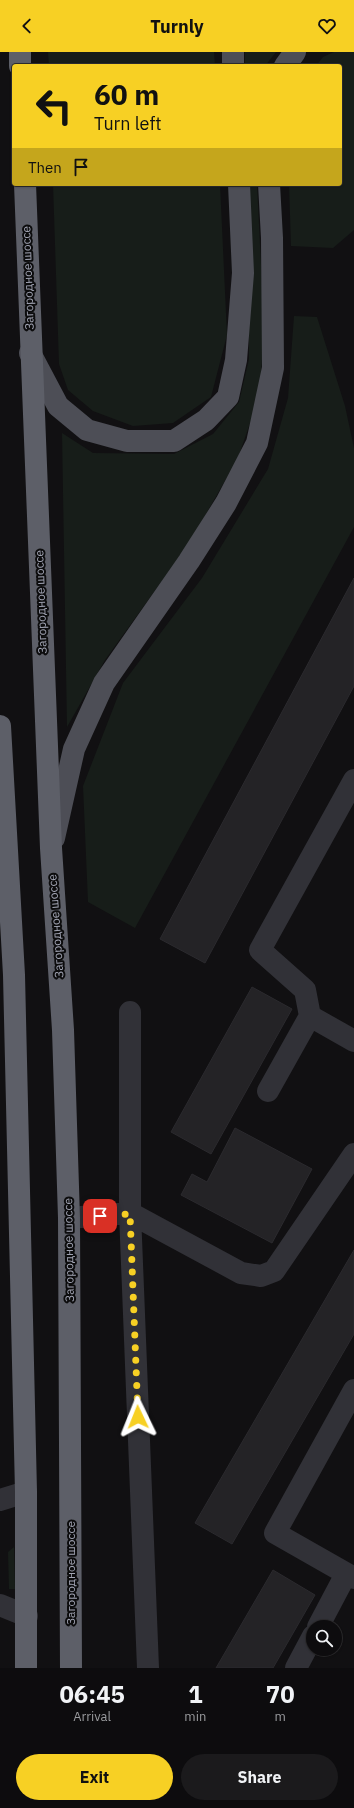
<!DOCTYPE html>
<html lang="en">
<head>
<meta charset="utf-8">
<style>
  :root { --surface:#0d0c0e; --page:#1b1a1c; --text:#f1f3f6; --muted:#9a9b9e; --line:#2d2c2e; --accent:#f7d024 }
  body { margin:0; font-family:"IBM Plex Sans",sans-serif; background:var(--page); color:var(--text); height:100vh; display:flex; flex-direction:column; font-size:15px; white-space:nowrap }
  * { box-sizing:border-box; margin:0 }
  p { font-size:13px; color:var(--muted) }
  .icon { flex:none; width:22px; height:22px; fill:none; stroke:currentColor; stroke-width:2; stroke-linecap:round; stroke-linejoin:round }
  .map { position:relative; height:1616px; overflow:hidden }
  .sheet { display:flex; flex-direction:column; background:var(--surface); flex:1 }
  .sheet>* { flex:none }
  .hud { position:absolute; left:12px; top:12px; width:330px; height:122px; border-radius:4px; box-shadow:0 1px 3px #0004,0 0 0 1px var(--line); background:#f7d024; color:#111; overflow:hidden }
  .buttons { position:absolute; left:306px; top:1568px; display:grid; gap:8px }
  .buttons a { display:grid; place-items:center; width:36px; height:36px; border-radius:50%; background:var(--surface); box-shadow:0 1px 3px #0004,0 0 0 1px var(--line); font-size:20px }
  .pin { position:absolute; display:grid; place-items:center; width:34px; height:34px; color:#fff; margin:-17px; border-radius:8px; box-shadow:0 2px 6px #0006 }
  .me { position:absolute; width:44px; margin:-22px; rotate:358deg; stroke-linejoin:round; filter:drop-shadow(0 0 3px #0008) }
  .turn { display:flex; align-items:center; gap:14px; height:84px; padding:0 16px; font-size:18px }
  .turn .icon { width:52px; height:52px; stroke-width:2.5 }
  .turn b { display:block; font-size:28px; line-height:34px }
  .then { display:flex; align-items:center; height:38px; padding:0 16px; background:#0003; gap:8px; font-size:15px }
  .eta { display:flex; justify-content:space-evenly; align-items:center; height:68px; text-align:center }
  .eta b { font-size:24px; font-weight:800; line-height:28px }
  .button { display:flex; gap:8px; margin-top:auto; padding:8px 16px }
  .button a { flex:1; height:46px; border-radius:24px; background:var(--accent); color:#111; font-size:16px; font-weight:800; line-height:46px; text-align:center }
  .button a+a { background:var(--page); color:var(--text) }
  header { display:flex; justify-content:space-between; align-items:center; height:52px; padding:0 16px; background:var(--accent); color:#111; font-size:18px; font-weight:800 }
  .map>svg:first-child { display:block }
  .green { fill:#171d19 }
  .building { fill:#242326; stroke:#2b2a2e }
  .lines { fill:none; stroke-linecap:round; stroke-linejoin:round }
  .minor { stroke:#313137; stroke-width:22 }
  .major { stroke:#4d4e56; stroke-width:22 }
  .highway { stroke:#5d5f68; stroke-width:22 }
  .route { stroke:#f7d024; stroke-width:7; stroke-dasharray:0 12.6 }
  .labels { text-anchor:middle; stroke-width:4; stroke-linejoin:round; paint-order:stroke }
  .street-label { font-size:12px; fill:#a1a4b3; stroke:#0c0c0d }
</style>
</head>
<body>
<header><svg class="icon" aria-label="back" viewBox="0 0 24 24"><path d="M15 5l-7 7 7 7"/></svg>Turnly<svg class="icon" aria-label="heart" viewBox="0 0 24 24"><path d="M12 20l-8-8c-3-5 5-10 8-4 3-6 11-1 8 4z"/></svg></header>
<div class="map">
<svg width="354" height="1616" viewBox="0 0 354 1616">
  <rect width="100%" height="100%" fill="#111012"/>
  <path class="green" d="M48,0H214L215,14H49Z
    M245,0H276L265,14H245Z
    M334,0H354V178L333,196L291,194L289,132H340V14H316L323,5Z
    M53,132H220L227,283L211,345L173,371L133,374L93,359L68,338L59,312Z
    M248,132H257L264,273L260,342L238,406L190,490L105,608L67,675L62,381L93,401L174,402L213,382L239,350L249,307Z
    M294,264L317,265L345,354L354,396V475L135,876L88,850L83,734L123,631L202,526L268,417L288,346Z
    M14,1495L15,1537H9L8,1500Z"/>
  <path class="building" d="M354,526V634L205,911L160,887Z
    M252,935L292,957L211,1102L171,1080Z
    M235,1076L312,1117L272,1191L181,1143L192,1122L207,1130Z
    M354,1198V1282L232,1492L195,1471Z
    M273,1518L315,1543L273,1616H216Z"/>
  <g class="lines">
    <path class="minor" d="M130,960V1161L148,1616
      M310,964L305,938L260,898L354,728
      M268,1039L310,964L354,989
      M69,1166L130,1161L241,1221L261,1224L274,1219L354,1102
      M354,1338L275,1481L354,1526
      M0,1448L26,1440
      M0,1553L27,1564
      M318,1575L346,1522
      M296,1616L313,1584"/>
    <path class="major" d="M233,0V14
      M285,14L295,0
      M30,301L58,354L87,378L127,389H174L206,368L228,345L236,308L243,221L239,132
      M54,786L74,697L104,631L189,509L226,451L257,391L273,316L272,186L269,132"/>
    <path class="highway" d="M20,0V14
      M25,132L51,796L63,978L69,1166L71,1616
      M0,674L14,923L26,1440V1616"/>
  </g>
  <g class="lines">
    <path class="route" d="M100,1164L130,1162L138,1365"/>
  </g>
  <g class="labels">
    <g class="street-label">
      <text transform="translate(28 226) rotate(-92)" y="4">Загородное шоссе</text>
      <text transform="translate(41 550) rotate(-92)" y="4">Загородное шоссе</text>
      <text transform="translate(56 874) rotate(-94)" y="4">Загородное шоссе</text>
      <text transform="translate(69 1198) rotate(-91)" y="4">Загородное шоссе</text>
      <text transform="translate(71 1521) rotate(-90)" y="4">Загородное шоссе</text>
    </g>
  </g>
</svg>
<div class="buttons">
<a><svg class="icon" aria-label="search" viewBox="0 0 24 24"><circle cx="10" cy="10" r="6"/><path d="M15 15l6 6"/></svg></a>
</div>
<div class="pin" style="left:100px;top:1164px;background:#d93025"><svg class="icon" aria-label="arrive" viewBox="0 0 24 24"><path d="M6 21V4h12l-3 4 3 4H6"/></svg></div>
<svg class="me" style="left:138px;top:1365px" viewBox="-20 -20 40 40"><path d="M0-17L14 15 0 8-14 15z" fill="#f7d024" stroke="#fff" stroke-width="4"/></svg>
<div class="hud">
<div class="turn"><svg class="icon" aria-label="left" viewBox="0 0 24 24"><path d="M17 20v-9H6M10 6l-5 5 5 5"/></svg><div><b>60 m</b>Turn left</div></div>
<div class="then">Then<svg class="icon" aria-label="arrive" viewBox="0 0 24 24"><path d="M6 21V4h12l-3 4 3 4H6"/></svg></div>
</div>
</div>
<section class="sheet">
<div class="eta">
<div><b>06:45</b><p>Arrival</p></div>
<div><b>1</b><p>min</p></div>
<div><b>70</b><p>m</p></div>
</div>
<div class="button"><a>Exit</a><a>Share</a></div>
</section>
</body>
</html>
